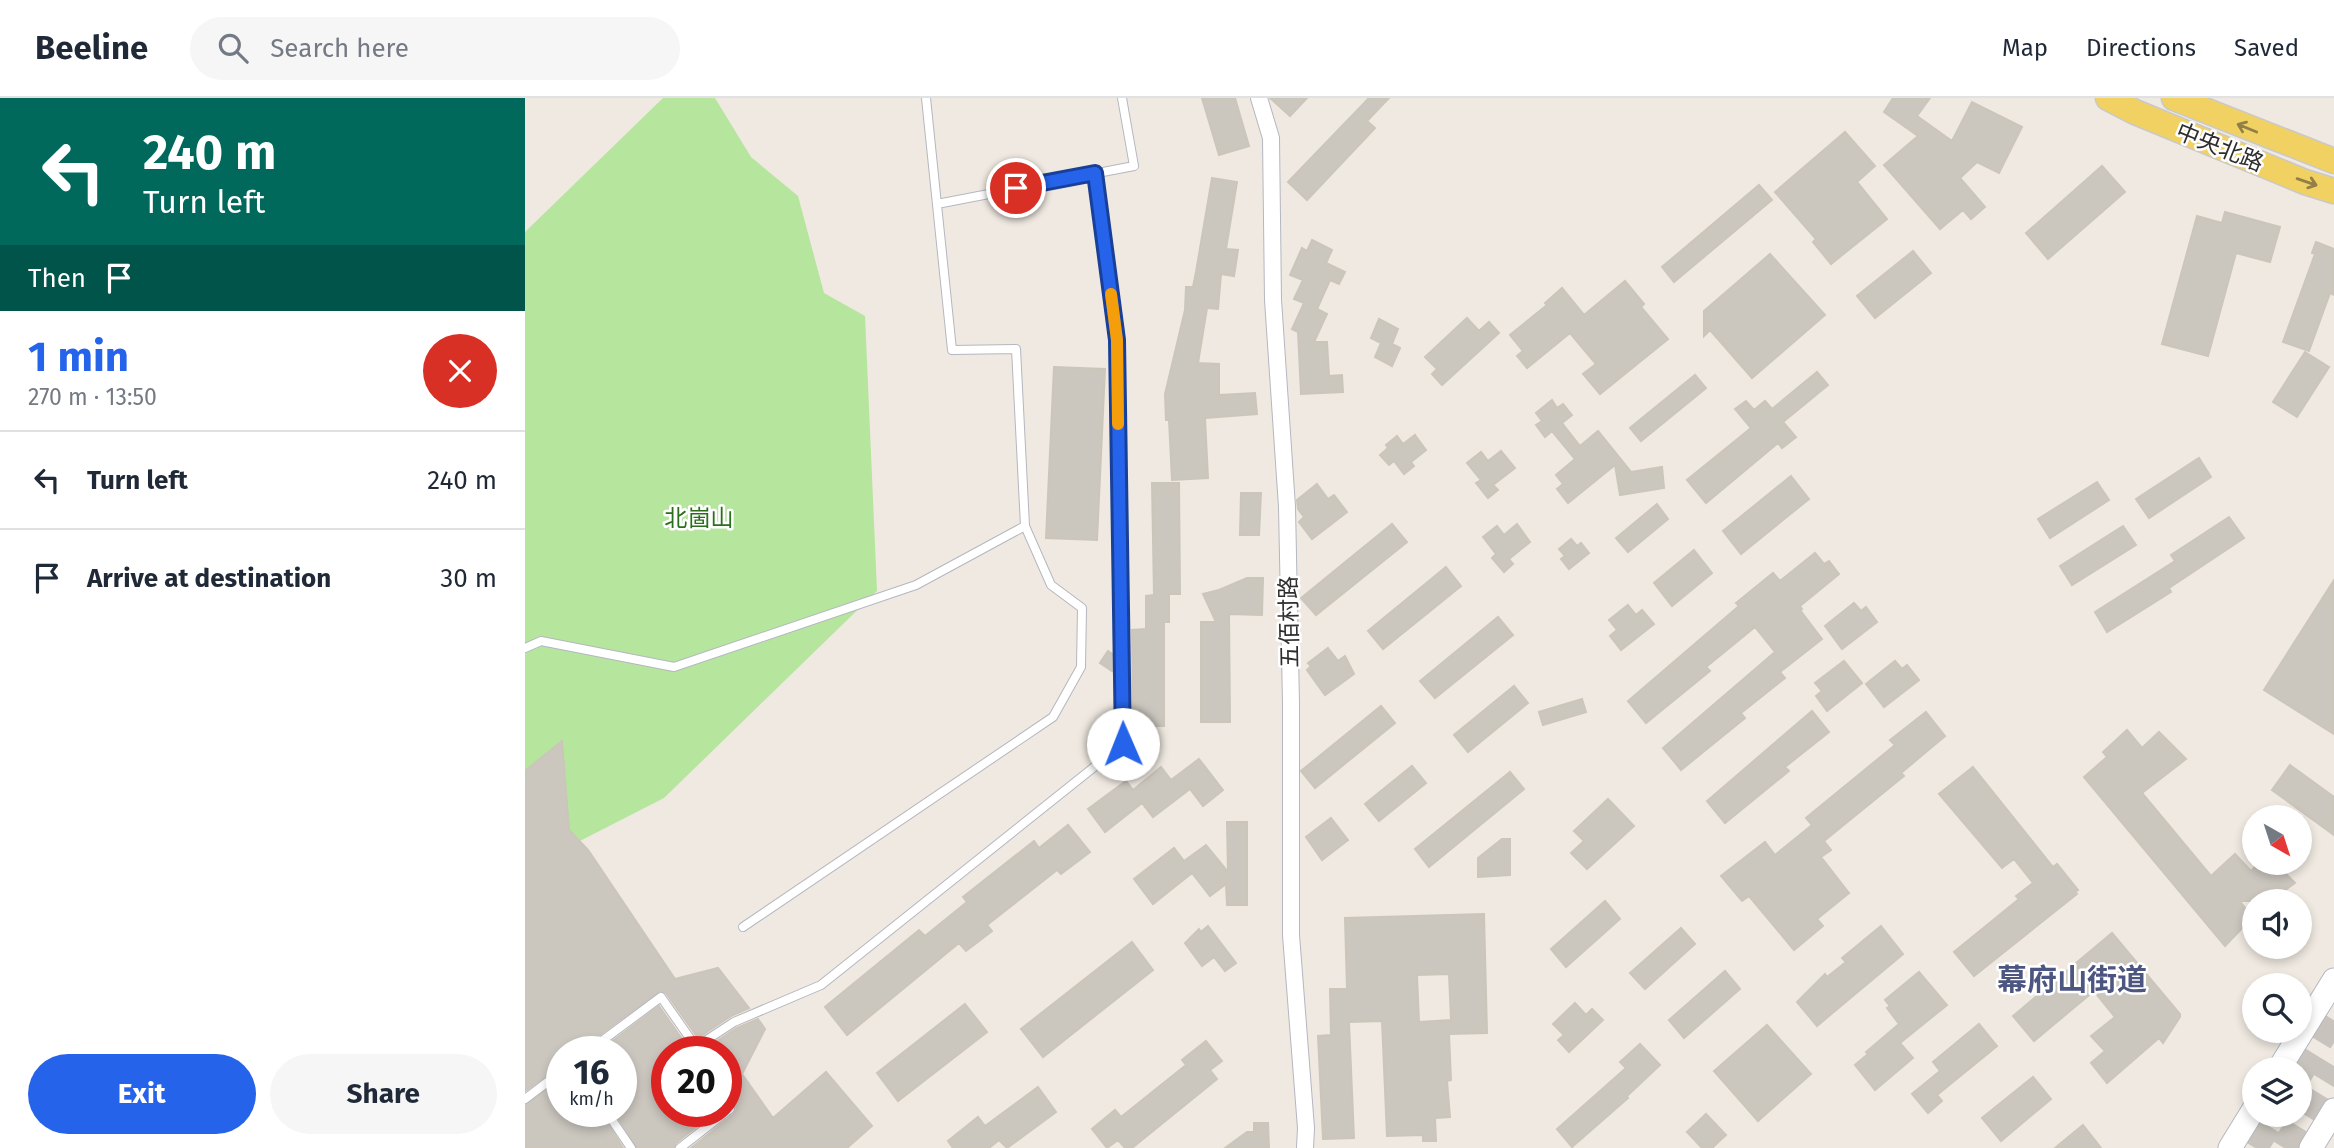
<!DOCTYPE html>
<html lang="en">
<head>
<meta charset="utf-8">
<style>
  :root { --surface:#fff; --page:#f6f6f7; --text:#1f2937; --muted:#747a83; --line:#e0e1e3; --accent:#2563eb }
  body { margin:0; font-family:"Fira Sans","Noto Sans SC",sans-serif; background:var(--page); color:var(--text); height:100vh; display:flex; flex-direction:column; font-size:26px; white-space:nowrap }
  * { box-sizing:border-box; margin:0 }
  p { font-size:23px; color:var(--muted) }
  .icon { flex:none; width:38px; height:38px; fill:none; stroke:currentColor; stroke-width:2; stroke-linecap:round; stroke-linejoin:round }
  .map { position:relative; flex:1; overflow:hidden }
  .side { display:flex; flex-direction:column; background:var(--surface); width:525px }
  .side>* { flex:none }
  .hud { background:#00695c; color:#fff; overflow:hidden }
  .needle { width:46px; rotate:141deg }
  .tools { position:absolute; left:1717px; top:707px; display:grid; gap:14px }
  .tools a { display:grid; place-items:center; width:70px; height:70px; border-radius:50%; background:var(--surface); box-shadow:0 4px 10px #0003; font-size:35px }
  .speed { position:absolute; left:21px; top:938px; display:flex; gap:14px; font-size:35px; font-weight:700; text-align:center }
  .speed>* { display:grid; place-content:center; width:91px; height:91px; border-radius:50%; background:var(--surface); box-shadow:0 4px 10px #0003; line-height:1 }
  .speed small { font-size:18px; font-weight:400 }
  .speed .limit { border:10px solid #d22; background:#fff; color:#111 }
  .pin { position:absolute; display:grid; place-items:center; width:60px; height:60px; color:#fff; margin:-30px; border:4px solid #fff; border-radius:50%; box-shadow:0 2px 7px #0007 }
  .me { position:absolute; width:77px; margin:-38px; rotate:359deg; stroke-linejoin:round; filter:drop-shadow(0 0 5px #0008) }
  .turn { display:flex; align-items:center; gap:24px; height:147px; padding:0 28px; font-size:32px }
  .turn .icon { width:91px; height:91px; stroke-width:2.5 }
  .turn b { display:block; font-size:49px; line-height:60px }
  .then { display:flex; align-items:center; height:66px; padding:0 28px; background:#0003; gap:14px; font-size:26px }
  .round { display:grid; place-items:center; flex:none; width:74px; height:74px; border-radius:37px; background:var(--page) }
  .overview { display:flex; align-items:center; justify-content:space-between; height:119px; padding:0 28px }
  h1 { font-size:42px; font-weight:700; line-height:52px; color:var(--accent) }
  .cta { display:flex; gap:14px; margin-top:auto; padding:14px 28px }
  .cta a { flex:1; height:80px; border-radius:42px; background:var(--accent); color:#fff; font-size:28px; font-weight:700; line-height:80px; text-align:center }
  .cta a+a { background:var(--page); color:var(--text) }
  ul { padding:0; list-style:none }
  li { display:flex; align-items:center; gap:21px; height:98px; padding:0 28px; border-top:2px solid var(--line) }
  li div { flex:1 }
  li b { display:block; font-size:26px }
  li em { font-style:normal }
  header { display:flex; align-items:center; gap:42px; box-sizing:border-box; height:98px; padding:0 35px; background:var(--surface); border-bottom:2px solid var(--line) }
  header strong { font-size:33px }
  nav { display:flex; gap:38px; margin-inline-start:auto; font-size:24px }
  .search { width:490px; height:63px; background:var(--page); display:flex; align-items:center; gap:18px; box-sizing:border-box; padding:0 24px; border-radius:38px; color:var(--muted); font-size:26px }
  main { display:flex; flex:1; min-height:0 }
  .map>svg:first-child { display:block }
  .green { fill:#b6e59e }
  .building { fill:#cbc7bf; stroke:#cbc5ba; stroke-width:2; fill-rule:evenodd }
  .lines { fill:none; stroke-linecap:round; stroke-linejoin:round }
  .trunk-tunnel { stroke:#c8c4bd; stroke-width:26; stroke-dasharray:26 13; stroke-linecap:butt }
  .service-casing { stroke:#b4b7c1; stroke-width:10 }
  .minor-casing { stroke:#b4b7c1; stroke-width:18 }
  .secondary-casing { stroke:#b4b7c1; stroke-width:25 }
  .primary-casing { stroke:#c9c9c9; stroke-width:27 }
  .service { stroke:#fff; stroke-width:8 }
  .minor { stroke:#fff; stroke-width:16 }
  .secondary { stroke:#fff; stroke-width:23 }
  .primary { stroke:#f2d163; stroke-width:24 }
  .oneway { stroke:#908048 }
  .route-casing { stroke:#184099; stroke-width:18 }
  .route { stroke:#2563eb; stroke-width:12 }
  .slow { stroke:#f59e0b; stroke-width:12 }
  .labels { text-anchor:middle; stroke-width:5; stroke-linejoin:round; paint-order:stroke }
  .street-label { font-size:23px; fill:#2e2e2e; stroke:#fff }
  .park-label { font-size:23px; fill:#2c6e1b; stroke:#fff }
  .district-label { font-size:30px; font-weight:bold; fill:#4d5680; stroke:#fff }
</style>
</head>
<body>
<header>
<strong>Beeline</strong>
<div class="search"><svg class="icon" aria-label="search" viewBox="0 0 24 24"><circle cx="10" cy="10" r="6"/><path d="M15 15l6 6"/></svg>Search here</div>
<nav><a>Map</a><a>Directions</a><a>Saved</a></nav>
</header>
<main>
<section class="side">
<div class="hud">
<div class="turn"><svg class="icon" aria-label="left" viewBox="0 0 24 24"><path d="M17 20v-9H6M10 6l-5 5 5 5"/></svg><div><b>240 m</b>Turn left</div></div>
<div class="then">Then<svg class="icon" aria-label="arrive" viewBox="0 0 24 24"><path d="M6 21V4h12l-3 4 3 4H6"/></svg></div>
</div>
<div class="overview"><div><h1>1 min</h1><p>270 m · 13:50</p></div><a class="round" style="background:#d93025;color:#fff"><svg class="icon" aria-label="close" viewBox="0 0 24 24"><path d="M6 6l12 12M18 6L6 18"/></svg></a></div>
<ul>
<li><svg class="icon" aria-label="left" viewBox="0 0 24 24"><path d="M17 20v-9H6M10 6l-5 5 5 5"/></svg><div><b>Turn left</b></div><em>240 m</em></li>
<li><svg class="icon" aria-label="arrive" viewBox="0 0 24 24"><path d="M6 21V4h12l-3 4 3 4H6"/></svg><div><b>Arrive at destination</b></div><em>30 m</em></li>
</ul>
<div class="cta"><a>Exit</a><a>Share</a></div>
</section>
<div class="map">
<svg width="1809" height="1050" viewBox="0 0 1809 1050">
  <rect width="100%" height="100%" fill="#efe9e1"/>
  <path class="green" d="M138,0H190L226,59L273,98L299,195L340,218L352,493L139,700L0,771V134Z"/>
  <path class="building" d="M677,0H710L724,48L694,57Z
    M745,0H782L765,18Z
    M844,0H864L842,23L850,30L782,102L763,84Z
    M1368,0H1405L1392,18L1427,43L1447,4L1497,29L1474,75L1452,64L1435,80L1460,109L1446,121L1438,112L1415,131L1359,67L1393,38L1359,14Z
    M1320,34L1350,68L1332,84L1362,121L1306,166L1288,144L1291,141L1250,94Z
    M1577,68L1600,94L1523,161L1501,135Z
    M687,80L712,84L701,151L713,152L709,178L696,176L693,211L682,210L673,265L694,266V297L730,295L732,316L680,320L683,380L647,382L644,322H641L640,296L660,212L661,189H668L671,174Z
    M1234,87L1247,102L1149,184L1137,169Z
    M1700,114L1755,129L1745,164L1711,155L1683,258L1637,246L1672,118L1697,125Z
    M787,142L807,152L801,165L820,174L814,186L805,182L792,211L802,216L789,244H802L804,278L817,277L818,294L776,296L773,234L767,231L779,205L769,201L778,182L765,177L777,150L782,153Z
    M1791,144L1809,151V197L1805,195L1784,253L1758,244L1790,156L1787,155Z
    M1388,153L1406,175L1350,220L1332,198Z
    M1245,156L1300,217L1227,280L1185,232L1179,238V213Z
    M1100,183L1119,206L1116,209L1143,241L1075,296L1058,276L1071,266L1045,235L1002,270L992,258L998,253L985,237L1022,207L1020,205L1037,190L1059,217Z
    M942,220L954,233L964,224L974,235L917,287L907,276L912,271L900,259Z
    M854,221L873,231L867,246L875,250L867,268L850,259L856,245L846,240Z
    M1780,254L1804,269L1772,319L1748,304Z
    M529,269L580,271L572,442L521,440Z
    M1292,274L1303,287L1258,324L1271,339L1257,350L1253,345L1181,405L1162,382L1226,330L1210,311L1221,303L1229,312L1240,303L1247,311Z
    M1170,277L1181,290L1116,343L1105,330Z
    M1027,302L1032,310L1038,306L1047,317L1037,325L1055,348L1073,333L1106,374L1137,369L1139,390L1095,397L1090,367L1043,405L1032,391L1038,386L1031,377L1050,361L1027,333L1020,339L1011,327L1017,323L1011,315Z
    M890,337L901,352L886,364L889,368L879,376L869,363L864,367L855,357L863,350L861,347L872,338L878,346Z
    M976,353L990,370L968,387L973,392L963,400L951,385L956,382L942,365L956,354L963,363Z
    M1674,360L1686,379L1624,420L1611,401Z
    M1266,378L1284,401L1216,456L1198,433Z
    M1572,384L1584,402L1525,440L1513,421Z
    M627,385H654L655,496H644V524H639V628H608L607,532L621,531V498L629,497Z
    M792,386L803,401L809,397L822,414L787,441L774,424L779,419L773,411L772,402Z
    M716,395H736L734,437H715Z
    M1132,406L1143,421L1103,454L1091,440Z
    M1704,419L1719,440L1644,490L1646,494L1582,534L1570,514L1650,463L1646,457Z
    M867,426L882,444L791,517L776,500Z
    M992,426L1005,444L984,461L988,466L979,474L967,460L971,456L958,439L972,428L979,437Z
    M1598,428L1611,447L1547,487L1535,468Z
    M1046,441L1052,448L1056,445L1064,455L1044,471L1036,461L1040,458L1034,451Z
    M1169,452L1187,475L1147,508L1129,485Z
    M1290,455L1299,466L1304,463L1314,476L1275,508L1277,511L1275,512L1297,541L1255,574L1260,580L1216,615L1220,620L1156,672L1138,650L1250,554L1230,529L1181,569L1185,573L1121,625L1103,603L1214,508L1211,505L1248,475L1255,483Z
    M921,469L936,488L858,551L843,533Z
    M722,480H738L737,517L704,516L705,624H676V524H691L678,496L694,492Z
    M1809,482V636L1739,592Z
    M1329,505L1336,513L1341,509L1352,524L1317,551L1300,528Z
    M1103,507L1111,517L1117,512L1129,526L1096,552L1085,538L1092,532L1084,522Z
    M973,519L988,537L910,600L895,583Z
    M803,550L813,563L820,558L829,576L800,597L782,572L786,568L783,565Z
    M583,553L590,558V568L587,573L575,565Z
    M1319,563L1337,585L1302,613L1291,598L1297,593L1290,585Z
    M1370,563L1377,571L1382,567L1394,582L1359,609L1341,586Z
    M989,588L1003,605L943,654L929,637Z
    M1057,601L1061,614L1018,627L1014,614Z
    M856,608L870,625L790,690L776,673Z
    M1287,613L1304,634L1260,669L1264,673L1200,725L1182,703Z
    M1401,614L1420,638L1376,675L1379,678L1299,743L1306,752L1296,759L1324,795L1292,821L1298,828L1269,852L1224,798L1217,803L1196,778L1240,744L1250,757L1287,727L1281,720L1370,647L1365,642Z
    M1602,632L1617,650L1634,634L1661,661L1617,695L1686,778L1710,756L1726,773L1734,765H1750L1770,785L1745,803H1715L1727,820L1700,848L1559,679L1582,659L1578,654Z
    M37,643L44,732L63,752L150,881L193,870L224,910L206,918L173,940L141,895L135,893L58,949L56,954H37V967L0,993V673Z
    M674,661L698,692L678,708L665,691L628,719L617,705L580,734L563,711L601,683L608,692L636,669L646,682Z
    M1765,667L1809,699V737L1747,692Z
    M887,668L901,685L854,723L840,706Z
    M1448,669L1528,769L1532,766L1553,792L1550,794L1552,796L1449,878L1429,854L1494,801L1491,798L1508,785L1489,761L1477,770L1414,696Z
    M985,674L999,691L904,769L890,751Z
    M1083,701L1109,728L1062,771L1046,755L1059,743L1049,733Z
    M806,720L823,742L797,762L781,739Z
    M702,724H722V807H702L701,786L685,798L667,775L628,806L609,781L649,750L659,763L681,747L703,774Z
    M543,727L565,754L536,776L532,772L462,827L467,833L441,853L434,845L322,937L300,909L394,832L400,838L442,804L438,799L509,743L514,750Z
    M977,741H985V777L953,779V760Z
    M1080,803L1095,821L1041,869L1026,851Z
    M959,816L962,935L924,936L926,982L922,983L925,1019L910,1020L911,1043H898V1037L862,1038L857,923L824,924L829,1040L798,1041L793,938L806,937L805,891H822L820,820ZM924,876L926,922L894,924L892,877Z
    M683,828L711,865L700,873L689,859L677,868L660,845L674,831L676,834Z
    M1356,828L1378,856L1292,928L1272,904L1300,876L1302,879L1321,864L1317,860Z
    M1156,830L1170,846L1120,891L1105,875Z
    M1587,835L1655,916V919L1638,945L1634,940L1582,985L1566,965L1580,953L1566,938L1590,919L1569,893L1509,943L1488,918Z
    M607,844L628,872L518,959L496,931Z
    M1200,873L1215,891L1159,940L1144,922Z
    M1394,874L1422,907L1375,945L1388,960L1350,992L1330,967L1343,956L1341,954L1374,926L1362,910L1365,908L1360,902Z
    M1050,905L1061,917L1067,911L1078,922L1044,954L1033,942L1039,937L1028,926Z
    M440,906L462,934L373,1003L352,975Z
    M134,908L166,954H142V1013H191L151,1045L149,1050H112L89,1013H96V954H73Z
    M233,921L240,931L217,976L248,1020L301,974L347,1028L322,1050H166L209,1016L212,1011L206,1000L201,998V954H180V951L212,930Z
    M1454,926L1472,948L1412,997L1417,1003L1403,1015L1387,996L1415,973L1408,964Z
    M1242,927L1286,976L1233,1023L1189,973Z
    M681,943L697,963L685,972L692,981L607,1050H600L593,1042L582,1050L567,1031L590,1012L596,1019L661,967L657,962Z
    M1115,946L1135,967L1102,998L1103,1000L1047,1049L1032,1031L1101,970L1095,964Z
    M1508,979L1526,1001L1476,1043L1457,1020Z
    M37,981V1013H75L98,1050H0V1007Z
    M513,989L531,1014L482,1050L474,1042L464,1050H428L423,1043L453,1019L460,1028Z
    M1181,1016L1201,1037L1187,1050H1177L1162,1034Z
    M729,1025H743L744,1050H700L722,1034H729Z
    M1558,1027L1576,1050H1530Z"/>
  <g class="lines">
    <path class="trunk-tunnel" d="M1774,977L1809,920
      M1730,1050L1750,1017
      M1759,1050L1809,968"/>
    <g class="service-casing">
      <path id="service" d="M412,106L609,68L597,0
        M0,550L16,543L149,569L391,487L500,428
        M218,829L528,619L556,569L557,510L526,487L500,428L491,251L427,252L401,0
        M62,954L136,899L171,949
        M174,954L171,949L209,924L296,887L598,646L592,242L571,75
        M0,1001L37,973
        M81,1013L106,1050
        M155,1050L205,1011L201,1004"/>
    </g>
    <g class="minor-casing">
      <path id="minor" d="M734,0L746,40L748,202L762,409L766,605V837L781,1030L780,1050"/>
    </g>
    <g class="secondary-casing">
      <path id="secondary" d="M1754,971L1809,882
        M1705,1050L1729,1011
        M1786,1050L1809,1012"/>
    </g>
    <g class="primary-casing">
      <path id="primary" d="M1583,0L1610,14L1780,84L1809,93
        M1649,0L1809,63"/>
    </g>
    <use href="#service" class="service"/>
    <use href="#minor" class="minor"/>
    <use href="#secondary" class="secondary"/>
    <use href="#primary" class="primary"/>
  </g>
  <defs><path id="oneway-shaft" d="M-6 0H5M1.5-3L5.5 0L1.5 3" fill="none" stroke-width="1.6" stroke-linecap="round" stroke-linejoin="round" transform="scale(1.75)"/></defs>
  <g class="oneway">
    <use href="#oneway-shaft" transform="translate(1722 30) rotate(-158)"/>
    <use href="#oneway-shaft" transform="translate(1782 84) rotate(19)"/>
  </g>
  <g class="lines">
    <g class="route-casing">
      <path id="route" d="M491,90L570,75L592,242L598,646"/>
    </g>
    <use href="#route" class="route"/>
    <path class="slow" d="M586,196L592,242L593,326"/>
  </g>
  <g class="labels">
    <g class="street-label">
      <text transform="translate(1695 49) rotate(22)" y="8">中央北路</text>
      <text transform="translate(764 524) rotate(-91)" y="8">五佰村路</text>
    </g>
    <g class="park-label">
      <text x="174" y="428">北崮山</text>
    </g>
    <g class="district-label">
      <text x="1547" y="892">幕府山街道</text>
    </g>
  </g>
</svg>
<div class="tools">
<a><svg class="needle" viewBox="-14 -14 28 28"><path d="M0-13l5 13h-10z" fill="#e53935"/><path d="M0 13l5-13h-10z" fill="#747a83"/></svg></a>
<a><svg class="icon" aria-label="sound" viewBox="0 0 24 24"><path d="M4 9h4l5-4v14l-5-4H4zM17 9q2 3 0 6"/></svg></a>
<a><svg class="icon" aria-label="search" viewBox="0 0 24 24"><circle cx="10" cy="10" r="6"/><path d="M15 15l6 6"/></svg></a>
<a><svg class="icon" aria-label="layers" viewBox="0 0 24 24"><path d="M12 4l9 5-9 5-9-5zM3 14l9 5 9-5"/></svg></a>
</div>
<div class="speed"><div>16<small>km/h</small></div><div class="limit">20</div></div>
<div class="pin" style="left:491px;top:90px;background:#d93025"><svg class="icon" aria-label="arrive" viewBox="0 0 24 24"><path d="M6 21V4h12l-3 4 3 4H6"/></svg></div>
<svg class="me" style="left:598px;top:646px" viewBox="-20 -20 40 40"><circle r="19" fill="#fff"/><path d="M0-13L10 11 0 6-10 11z" fill="#2563eb"/></svg>
</div>
</main>
</body>
</html>
